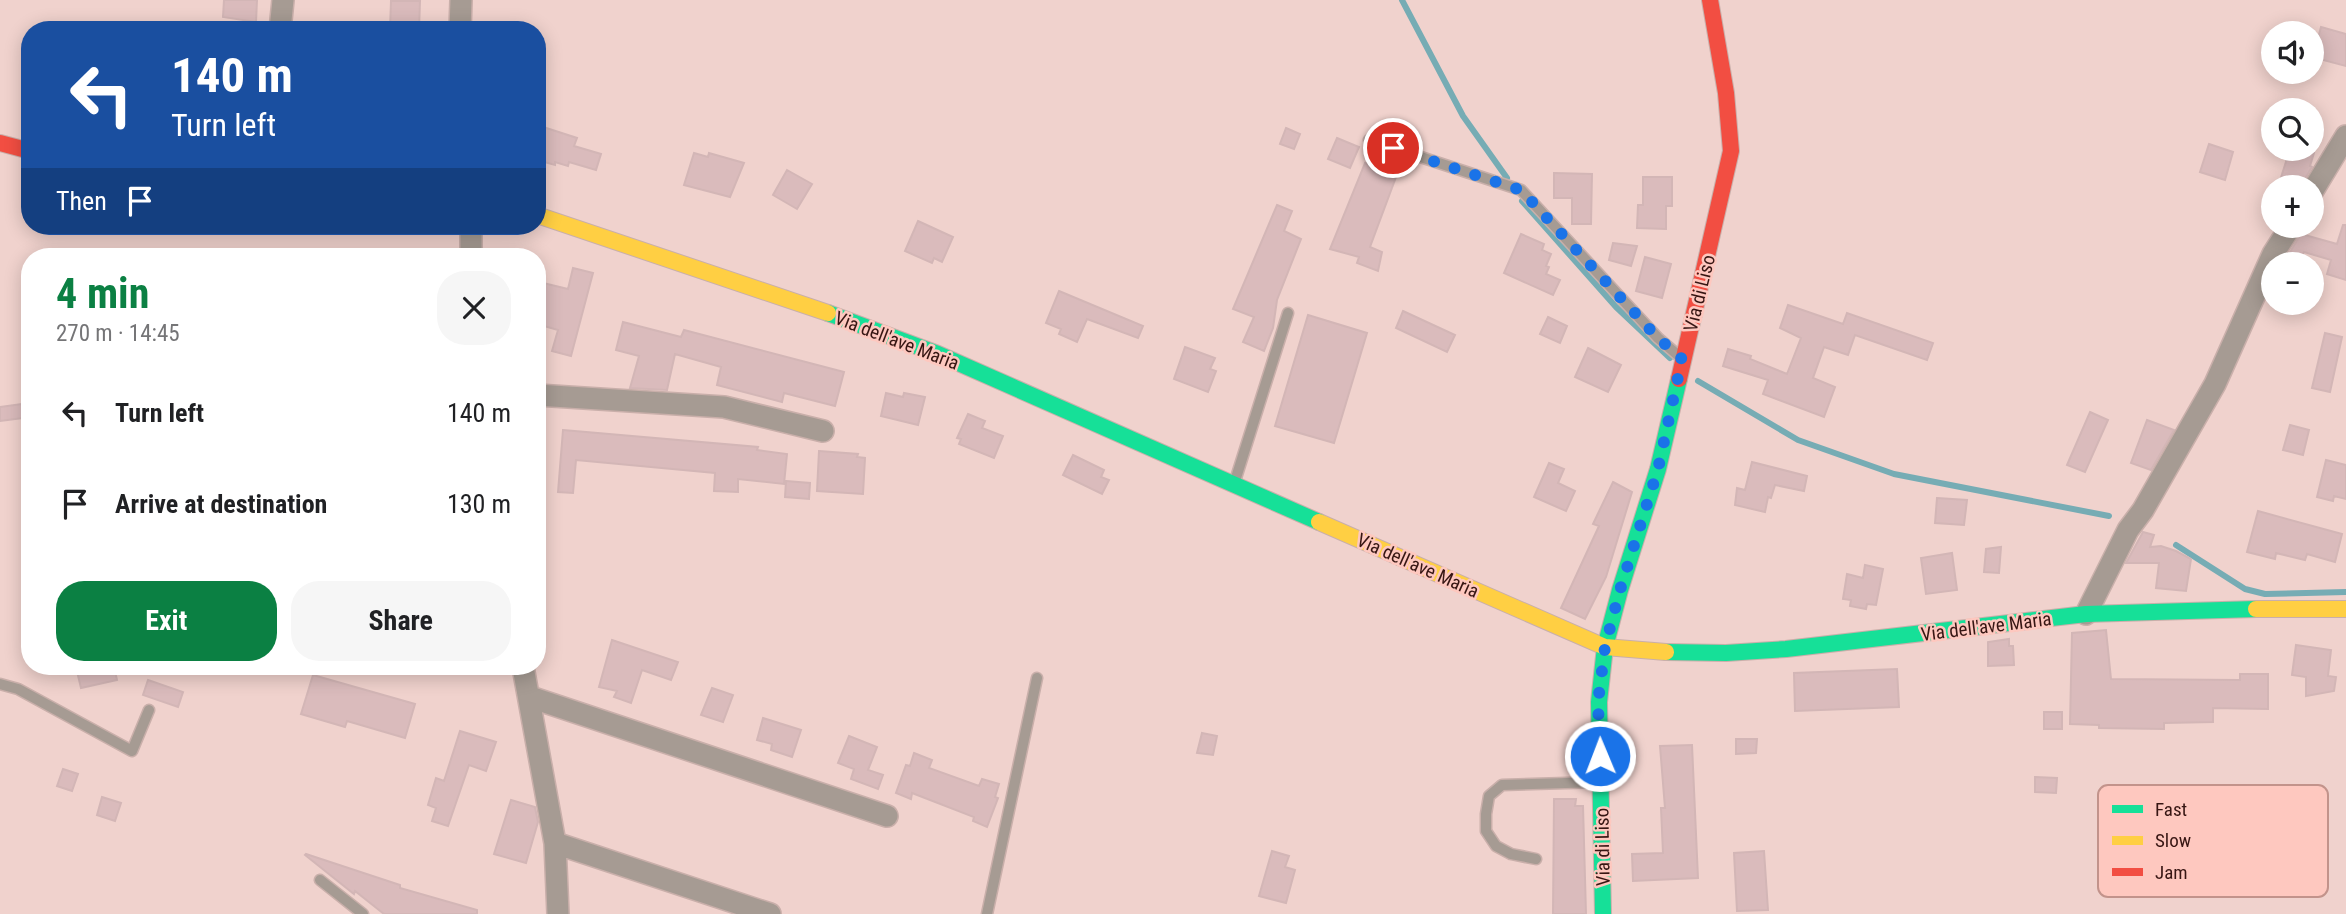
<!DOCTYPE html>
<html lang="en">
<head>
<meta charset="utf-8">
<style>
  :root { --surface:#fff; --page:#f6f6f6; --text:#202124; --muted:#757577; --accent:#0b8043 }
  body { margin:0; font-family:"Roboto Condensed",sans-serif; background:var(--page); color:var(--text); height:100vh; display:flex; flex-direction:column; font-size:26px; white-space:nowrap }
  * { box-sizing:border-box; margin:0 }
  p { font-size:23px; color:var(--muted) }
  .icon { flex:none; width:38px; height:38px; fill:none; stroke:currentColor; stroke-width:2; stroke-linecap:round; stroke-linejoin:round }
  .map { position:relative; flex:1; overflow:hidden }
  .panel { position:absolute; left:21px; top:248px; width:525px; height:427px; display:flex; flex-direction:column; background:var(--surface); border-radius:28px; box-shadow:0 4px 18px #0003 }
  .panel>* { flex:none }
  .top-card { position:absolute; left:21px; top:21px; width:525px; height:214px; border-radius:28px; box-shadow:0 4px 18px #0003; background:#1a4fa0; color:#fff; overflow:hidden }
  .buttons { position:absolute; left:2261px; top:21px; display:grid; gap:14px }
  .buttons a { display:grid; place-items:center; width:63px; height:63px; border-radius:50%; background:var(--surface); box-shadow:0 4px 18px #0003; font-size:35px }
  .pin { position:absolute; display:grid; place-items:center; width:60px; height:60px; color:#fff; margin:-30px; border:4px solid #fff; border-radius:50%; box-shadow:0 2px 7px #0007 }
  .me { position:absolute; width:77px; margin:-38px; rotate:359deg; stroke-linejoin:round; filter:drop-shadow(0 0 5px #0008) }
  .turn { display:flex; align-items:center; gap:24px; height:147px; padding:0 35px; font-size:32px }
  .turn .icon { width:91px; height:91px; stroke-width:2.5 }
  .turn b { display:block; font-size:49px; line-height:60px }
  .then { display:flex; align-items:center; height:66px; padding:0 35px; background:#0003; gap:14px; font-size:26px }
  .round { display:grid; place-items:center; flex:none; width:74px; height:74px; border-radius:28px; background:var(--page) }
  .overview { display:flex; align-items:center; justify-content:space-between; height:119px; padding:0 35px }
  h1 { font-size:42px; font-weight:700; line-height:52px; color:var(--accent) }
  .action { display:flex; gap:14px; margin-top:auto; padding:14px 35px }
  .action a { flex:1; height:80px; border-radius:28px; background:var(--accent); color:#fff; font-size:28px; font-weight:700; line-height:80px; text-align:center }
  .action a+a { background:var(--page); color:var(--text) }
  ul { padding:0; list-style:none }
  li { display:flex; align-items:center; gap:21px; height:91px; padding:0 35px }
  li div { flex:1 }
  li b { display:block; font-size:26px }
  li em { font-style:normal }
  .map>svg:first-child { display:block }
  .lines { fill:none; stroke-linecap:round; stroke-linejoin:round }
  .stream { stroke:#76acb4; stroke-width:6 }
  .building { fill:#dabbbc; stroke:#d3b6b6; stroke-width:2 }
  .lane-casing { stroke:#c9afaa; stroke-width:13 }
  .street-casing { stroke:#c9afaa; stroke-width:24 }
  .fast-casing { stroke:#c9afaa; stroke-width:18 }
  .slow-casing { stroke:#c9afaa; stroke-width:18 }
  .jam-casing { stroke:#c9afaa; stroke-width:18 }
  .lane { stroke:#a69b93; stroke-width:10 }
  .street { stroke:#a69b93; stroke-width:21 }
  .fast { stroke:#16e098; stroke-width:16 }
  .slow { stroke:#ffcf43; stroke-width:16 }
  .jam { stroke:#f24e42; stroke-width:16 }
  .route { stroke:#1a73e8; stroke-width:12; stroke-dasharray:0 21.6 }
  .labels { text-anchor:middle; stroke-width:5; stroke-linejoin:round; paint-order:stroke }
  .street-label { font-size:19px; fill:#371613; stroke:#fec8bf }
  .key { fill:#fec8bf; stroke:#c2938b; stroke-width:2 }
  .key-label { font-size:19px; fill:#371613 }
</style>
</head>
<body>
<div class="map">
<svg width="2346" height="914" viewBox="0 0 2346 914">
  <rect width="100%" height="100%" fill="#f0d2cd"/>
  <g class="lines">
    <path class="stream" d="M1402,0L1463,116L1507,178
      M1522,201L1616,307L1670,358
      M1698,381L1798,440L1894,474L2109,516
      M2176,545L2245,589L2265,594L2346,592"/>
  </g>
  <path class="building" d="M224,0H257L256,22L223,17Z
    M391,1H420L419,30H390Z
    M2321,27L2346,34V66L2312,57V41L2317,42Z
    M537,125L577,138L574,146L601,154L596,170L569,162L568,166L555,162V165L537,160Z
    M1286,128L1300,134L1294,149L1280,144Z
    M1337,138L1359,147L1350,168L1328,159Z
    M2209,144L2233,152L2225,180L2200,172Z
    M2290,149H2300L2314,153L2310,166L2312,167L2300,187H2278Z
    M694,153L708,157L709,153L744,163L730,197L684,185Z
    M1365,163L1396,177L1370,247L1382,252L1378,271L1357,263L1359,257L1330,249Z
    M787,170L812,184L797,209L773,195Z
    M1554,173L1592,174L1591,224H1572V198H1554Z
    M1643,177H1672V206H1666V229L1637,228L1638,205H1643Z
    M1277,205L1292,211L1284,231L1301,239L1277,300L1273,328L1264,351L1243,342L1254,317L1233,309Z
    M918,221L953,237L942,262L934,258L932,263L905,251Z
    M2343,225H2346V280L2327,274L2331,260L2304,252L2302,256L2290,252L2301,234L2337,244Z
    M1521,234L1544,244L1542,250L1551,254L1546,266L1549,267L1546,274L1560,280L1553,295L1504,273Z
    M1613,243L1637,246L1631,266L1609,260Z
    M1645,257L1671,264L1662,298L1636,291Z
    M573,268L593,273L571,356L552,351L558,330L537,324V290L539,282L568,289Z
    M1059,291L1143,326L1138,338L1087,319L1077,342L1059,334L1061,329L1046,323Z
    M1788,305L1843,324L1847,313L1933,343L1927,360L1855,335L1848,355L1824,347L1813,378L1835,387L1824,417L1763,394L1768,380L1723,366L1728,349L1751,356L1750,359L1787,374L1801,338L1780,328Z
    M1403,311L1455,335L1447,352L1396,328Z
    M1308,315L1367,333L1334,443L1275,426Z
    M1548,317L1567,326L1560,343L1540,334Z
    M623,322L681,337L684,330L844,372L835,406L784,393L782,402L717,385L721,367L675,354L667,390L630,388L639,356L616,350Z
    M2325,333L2342,337L2330,392L2312,388Z
    M1185,347L1215,358L1210,369L1216,371L1208,392L1174,379Z
    M1588,348L1621,365L1608,392L1575,377Z
    M886,393L903,397L904,393L925,397L918,425L881,416Z
    M30,403V417L0,421V407Z
    M2090,412L2108,420L2085,472L2067,465Z
    M968,414L985,421L982,428L1003,436L994,458L959,444L961,439L957,438Z
    M2147,420L2174,430L2151,470L2131,463Z
    M2290,425L2309,430L2303,455L2283,450Z
    M563,430L758,447L757,450L787,454L784,484L738,479V492L714,491L715,473L576,460L573,493L558,492Z
    M819,451L858,454L857,457L865,458L863,494L817,491Z
    M1073,455L1104,470L1101,477L1109,480L1102,494L1063,475Z
    M2326,460L2346,465V499L2334,496L2333,501L2317,497Z
    M1752,462L1807,476L1804,491L1775,485L1771,498L1768,497L1765,512L1735,505L1737,488L1745,490Z
    M1549,463L1564,469L1558,483L1575,491L1566,511L1534,497Z
    M786,481L810,483L809,499L785,497Z
    M1613,482L1632,492L1606,577L1585,619L1561,608L1599,526L1593,524Z
    M1937,498L1967,500L1964,525L1935,523Z
    M2258,511L2342,534L2335,562L2307,554L2305,560L2276,553L2275,559L2247,552Z
    M2143,532L2154,535L2150,547L2161,546L2176,551L2191,559L2186,591L2156,588L2159,563H2126Z
    M2001,547L1999,573L1984,572L1986,549Z
    M1952,553L1957,590L1926,594L1921,558Z
    M1865,565L1883,569L1876,605L1867,604L1866,609L1850,606L1851,600L1843,599L1847,574L1863,578Z
    M2106,630L2111,679L2240,680V674H2268V709L2213,708V722L2164,723V729L2099,728V725L2070,724L2072,633Z
    M2009,639V646H2013L2014,665L1988,666V642Z
    M612,640L678,662L671,680L642,670L631,703L614,697L617,691L599,687Z
    M2296,645L2331,650L2328,676L2336,677L2334,691L2306,696V677L2292,675Z
    M76,667H114L117,680L81,688Z
    M1897,669L1899,707L1795,711L1794,673Z
    M313,675L415,704L405,738L347,721L345,727L301,714Z
    M148,680L183,692L178,707L143,695Z
    M712,688L733,695L723,722L701,715Z
    M2044,712H2062V729H2044Z
    M763,718L801,730L792,757L771,750L772,744L757,740Z
    M460,731L496,742L486,771L469,765L448,826L432,821L436,808L428,805L436,778L444,781Z
    M1202,733L1217,736L1213,755L1197,753Z
    M849,736L877,747L868,770L883,775L878,789L851,779L854,769L838,763Z
    M1736,739H1757L1756,753L1736,754Z
    M1692,745L1698,878L1633,881L1632,854L1663,853L1661,808H1665L1660,746Z
    M914,753L932,760L929,768L979,786L982,779L999,784L995,797L998,798L987,827L973,821L974,817L912,793L911,799L896,793L906,765L910,766Z
    M63,769L78,774L72,791L57,786Z
    M2035,777L2057,778L2056,793L2035,792Z
    M102,797L121,803L115,821L97,815Z
    M1554,799H1576L1575,806H1583L1586,914H1553Z
    M511,800L535,807L538,822L526,863L494,854Z
    M1272,851L1289,856L1285,867L1295,870L1286,903L1259,896Z
    M1764,851L1768,910L1737,911L1734,853Z
    M306,854L400,885V888L477,910V914H384L355,891L354,894L305,855Z"/>
  <g class="lines">
    <g class="lane-casing">
      <path id="lane" d="M1369,140L1521,190L1658,338L1680,357
        M1235,481L1288,313
        M0,684L18,689L132,751L149,710
        M1536,859L1511,854L1496,846L1486,831V814L1489,796L1502,785L1600,782
        M320,880L363,914
        M987,914L1037,678"/>
    </g>
    <g class="street-casing">
      <path id="street" d="M280,30L283,0
        M460,30L461,0
        M2312,192L2346,136
        M471,226V257
        M537,395L724,407L823,431
        M2086,614L2128,530L2143,510L2215,384L2273,254L2291,226
        M523,667L555,843L558,914
        M530,697L887,816
        M555,843L770,914"/>
    </g>
    <g class="fast-casing">
      <path id="fast" d="M828,313L938,354L1319,522
        M1666,652L1726,653L1786,649L2086,614L2256,609
        M1603,914L1599,702L1605,647L1620,590L1658,469L1679,379"/>
    </g>
    <g class="slow-casing">
      <path id="slow" d="M537,215L828,313
        M1319,522L1605,647L1666,652
        M2256,609H2346"/>
    </g>
    <g class="jam-casing">
      <path id="jam" d="M0,143L30,151
        M1679,379L1731,151L1726,93L1710,0"/>
    </g>
    <use href="#lane" class="lane"/>
    <use href="#street" class="street"/>
    <use href="#fast" class="fast"/>
    <use href="#slow" class="slow"/>
    <use href="#jam" class="jam"/>
  </g>
  <g class="lines">
    <path class="route" d="M1393,148L1521,190L1658,338L1682,359L1658,469L1620,590L1605,647L1598,702L1600,756"/>
  </g>
  <g class="labels">
    <g class="street-label">
      <text transform="translate(1699 293) rotate(-76)" y="7">Via di Liso</text>
      <text transform="translate(897 340) rotate(21)" y="7">Via dell'ave Maria</text>
      <text transform="translate(1418 565) rotate(24)" y="7">Via dell'ave Maria</text>
      <text transform="translate(1986 626) rotate(-7)" y="7">Via dell'ave Maria</text>
      <text transform="translate(1602 847) rotate(-91)" y="7">Via di Liso</text>
    </g>
  </g>
  <rect x="2098" y="785" width="230" height="112" rx="10" class="key"/>
  <rect x="2112" y="805" width="31" height="8" fill="#16e098"/>
  <rect x="2112" y="836" width="31" height="9" fill="#ffcf43"/>
  <rect x="2112" y="868" width="31" height="8" fill="#f24e42"/>
  <g class="key-label">
    <text x="2155" y="816">Fast</text>
    <text x="2155" y="847">Slow</text>
    <text x="2155" y="879">Jam</text>
  </g>
</svg>
<div class="buttons">
<a><svg class="icon" aria-label="sound" viewBox="0 0 24 24"><path d="M4 9h4l5-4v14l-5-4H4zM17 9q2 3 0 6"/></svg></a>
<a><svg class="icon" aria-label="search" viewBox="0 0 24 24"><circle cx="10" cy="10" r="6"/><path d="M15 15l6 6"/></svg></a>
<a>+</a>
<a>−</a>
</div>
<div class="pin" style="left:1393px;top:148px;background:#d93025"><svg class="icon" aria-label="arrive" viewBox="0 0 24 24"><path d="M6 21V4h12l-3 4 3 4H6"/></svg></div>
<svg class="me" style="left:1600px;top:756px" viewBox="-20 -20 40 40"><circle r="17" fill="#1a73e8" stroke="#fff" stroke-width="3"/><path d="M0-11L8 9 0 5-8 9z" fill="#fff"/></svg>
<div class="top-card">
<div class="turn"><svg class="icon" aria-label="left" viewBox="0 0 24 24"><path d="M17 20v-9H6M10 6l-5 5 5 5"/></svg><div><b>140 m</b>Turn left</div></div>
<div class="then">Then<svg class="icon" aria-label="arrive" viewBox="0 0 24 24"><path d="M6 21V4h12l-3 4 3 4H6"/></svg></div>
</div>
<section class="panel">
<div class="overview"><div><h1>4 min</h1><p>270 m · 14:45</p></div><a class="round"><svg class="icon" aria-label="close" viewBox="0 0 24 24"><path d="M6 6l12 12M18 6L6 18"/></svg></a></div>
<ul>
<li><svg class="icon" aria-label="left" viewBox="0 0 24 24"><path d="M17 20v-9H6M10 6l-5 5 5 5"/></svg><div><b>Turn left</b></div><em>140 m</em></li>
<li><svg class="icon" aria-label="arrive" viewBox="0 0 24 24"><path d="M6 21V4h12l-3 4 3 4H6"/></svg><div><b>Arrive at destination</b></div><em>130 m</em></li>
</ul>
<div class="action"><a>Exit</a><a>Share</a></div>
</section>
</div>
</body>
</html>
